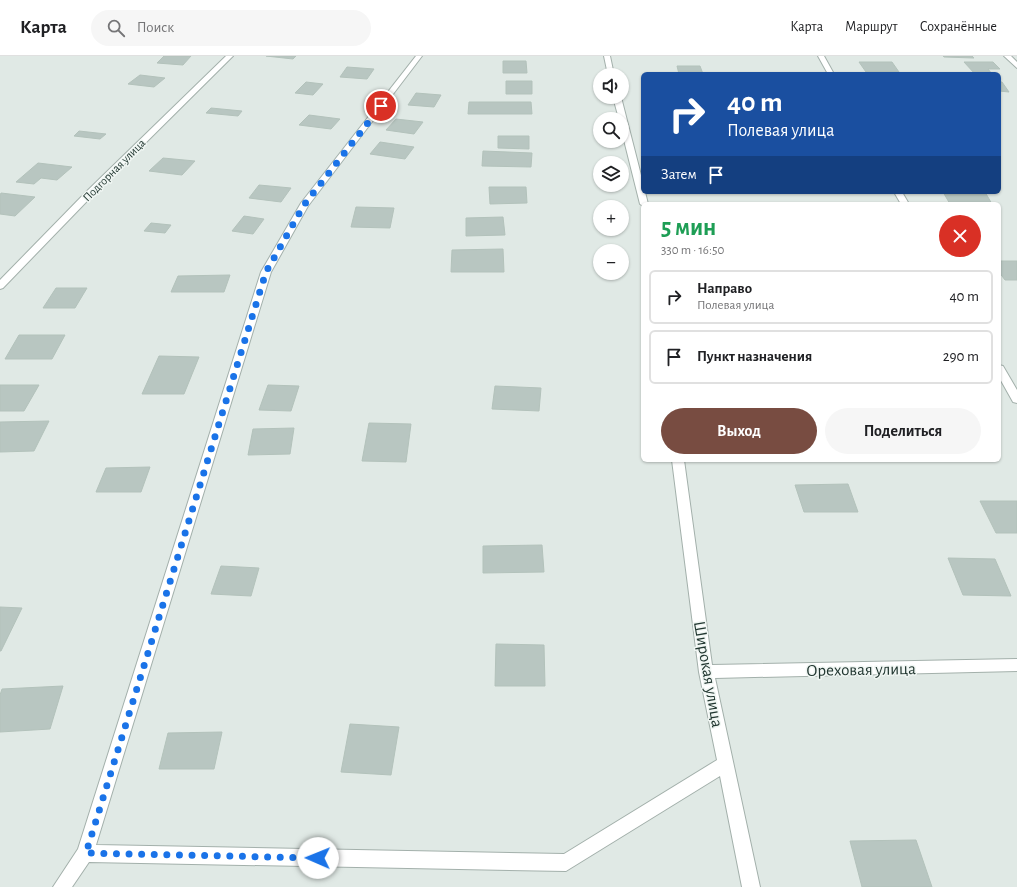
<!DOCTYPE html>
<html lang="ru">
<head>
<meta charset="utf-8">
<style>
  :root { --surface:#fff; --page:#f6f6f6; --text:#202124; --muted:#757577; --line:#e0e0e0; --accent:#784c41 }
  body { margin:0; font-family:"Alegreya Sans",sans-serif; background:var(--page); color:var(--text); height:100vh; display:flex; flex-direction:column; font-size:15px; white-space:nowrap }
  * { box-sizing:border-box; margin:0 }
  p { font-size:13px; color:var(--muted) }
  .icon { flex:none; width:22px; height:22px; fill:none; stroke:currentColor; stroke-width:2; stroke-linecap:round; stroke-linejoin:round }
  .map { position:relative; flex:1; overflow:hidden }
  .drawer { position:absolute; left:641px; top:146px; width:360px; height:260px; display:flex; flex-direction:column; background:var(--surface); border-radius:6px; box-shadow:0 1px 3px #0004 }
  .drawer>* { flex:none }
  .guide { position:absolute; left:641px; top:16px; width:360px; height:122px; border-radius:6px; box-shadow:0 1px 3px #0004; background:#1a4fa0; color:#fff; overflow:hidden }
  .tools { position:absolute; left:593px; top:12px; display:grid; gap:8px }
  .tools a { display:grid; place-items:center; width:36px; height:36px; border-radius:50%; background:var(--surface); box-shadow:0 1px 3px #0004; font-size:20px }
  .pin { position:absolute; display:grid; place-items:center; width:34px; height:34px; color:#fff; margin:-17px; border:2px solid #fff; border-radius:50%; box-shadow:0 1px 4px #0007 }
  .me { position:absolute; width:44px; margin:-22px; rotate:271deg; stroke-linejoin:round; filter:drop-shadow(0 0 3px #0008) }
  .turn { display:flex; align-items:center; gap:14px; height:84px; padding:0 20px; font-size:18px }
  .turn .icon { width:52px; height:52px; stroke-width:2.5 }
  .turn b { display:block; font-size:28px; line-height:34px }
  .then { display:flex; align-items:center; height:38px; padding:0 20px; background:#0003; gap:8px; font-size:15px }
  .round { display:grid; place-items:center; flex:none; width:42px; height:42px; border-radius:21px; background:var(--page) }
  .overview { display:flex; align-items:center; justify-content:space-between; height:68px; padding:0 20px }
  h1 { font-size:24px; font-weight:600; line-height:30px; color:#1e9e55 }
  .action { display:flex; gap:8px; margin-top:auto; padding:8px 20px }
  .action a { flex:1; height:46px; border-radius:24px; background:var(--accent); color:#fff; font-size:16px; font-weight:600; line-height:46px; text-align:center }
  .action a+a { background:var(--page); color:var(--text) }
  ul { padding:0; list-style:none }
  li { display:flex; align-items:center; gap:12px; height:54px; margin:0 8px 6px; padding:0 12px; border:2px solid var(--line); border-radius:6px }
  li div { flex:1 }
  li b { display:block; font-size:15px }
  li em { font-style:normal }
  header { display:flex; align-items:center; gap:24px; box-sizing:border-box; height:56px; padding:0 20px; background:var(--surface); border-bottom:1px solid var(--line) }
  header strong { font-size:19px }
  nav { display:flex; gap:22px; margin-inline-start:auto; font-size:14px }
  .search { width:280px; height:36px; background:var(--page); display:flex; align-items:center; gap:10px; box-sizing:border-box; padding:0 14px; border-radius:22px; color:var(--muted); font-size:15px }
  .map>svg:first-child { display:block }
  .building { fill:#b8c6c1; stroke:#b3c2bb }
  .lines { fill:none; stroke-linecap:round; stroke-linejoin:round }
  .minor-casing { stroke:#a3b0ab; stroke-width:2 }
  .minor { fill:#fff; fill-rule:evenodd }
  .route { stroke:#1a73e8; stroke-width:7; stroke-dasharray:0 12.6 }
  .labels { text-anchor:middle; stroke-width:3; stroke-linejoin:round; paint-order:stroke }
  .far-street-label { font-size:12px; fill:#223731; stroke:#f0f6f3 }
  .near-street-label { font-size:17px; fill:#223731; stroke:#f0f6f3 }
</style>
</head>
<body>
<header>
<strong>Карта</strong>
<div class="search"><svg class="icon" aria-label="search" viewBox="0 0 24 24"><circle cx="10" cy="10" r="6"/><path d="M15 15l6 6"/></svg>Поиск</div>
<nav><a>Карта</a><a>Маршрут</a><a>Сохранённые</a></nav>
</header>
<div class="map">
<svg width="1017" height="831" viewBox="0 0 1017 831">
  <rect width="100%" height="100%" fill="#e0e9e5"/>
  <path class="building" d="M164,0H191L183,9L157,7Z
    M266,0H296L293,3Z
    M943,0H972L974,2L944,1Z
    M503,5H526L527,17H503Z
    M859,6H892L899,16H866Z
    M964,6H993L1000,13H988L992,18H975Z
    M677,10H700L703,18H679Z
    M347,11L374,13L367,23L340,21Z
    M140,19L165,22L154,31L128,28Z
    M506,25H532V38H506Z
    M306,26L323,28L313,39L295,37Z
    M999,26H1002L1009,36L999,35Z
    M416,37L441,39L434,51L408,49Z
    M469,46H531L532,58H468Z
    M211,52L242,55L238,60L206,57Z
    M309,59L340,63L331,73L299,69Z
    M396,63L423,66L414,78L386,74Z
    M79,75L106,78L100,83L74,80Z
    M498,80H529V93L498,92Z
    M380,86L414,91L405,103L370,98Z
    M483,95L532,97L531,111L482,110Z
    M163,102L195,105L182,119L149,115Z
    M38,107L72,111L57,124L41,122L34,128L16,126Z
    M259,129L291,132L281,146L249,142Z
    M489,131H526L527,147L490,148Z
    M943,136H985L992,148H950Z
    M1,137L35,141L15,160L0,158V139Z
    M356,151L394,152L390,172L351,171Z
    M244,160L264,163L253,178L232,175Z
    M503,161L505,179L466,180V162Z
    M151,167L171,169L165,177L144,175Z
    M503,193L504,216H451L452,194Z
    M999,205H1017V224H1005L999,216Z
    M230,219L224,236H171L178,220Z
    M56,232H87L75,252H43Z
    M19,279H65L52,303H5Z
    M159,300L199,301L184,338H142Z
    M0,329H39L24,355H0Z
    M268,329L299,330L291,355L259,354Z
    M495,330L541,332L539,355L492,353Z
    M49,365L34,395L0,396V366Z
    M369,367L411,368L406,406L362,405Z
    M294,372L290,398L248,399L253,373Z
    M150,411L141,436H96L106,412Z
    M848,428L858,456H804L795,429Z
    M980,445H1017V477H996Z
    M542,489L544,516L483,517V490Z
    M948,502L995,503L1011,540L963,539Z
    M221,510L259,512L251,540L211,538Z
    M0,551L22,552L1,595H0Z
    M496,588L544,589L545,630H495Z
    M63,630L50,673L0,676V639L2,633Z
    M350,668L399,671L391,719L341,716Z
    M222,676L214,713H159L168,677Z
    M916,784L932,831H862L850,785Z"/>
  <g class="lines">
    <g class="minor-casing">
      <path id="minor" d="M226,0H233L91,141L3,232L0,233V224L85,137Z
        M416,0H422L308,150L271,216L96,789L564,798L717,704L699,616L672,404H684L712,609L1017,603V615L715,622L760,831H742L720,720L566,815L89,806L72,831H53L78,793L261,216L301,147Z
        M604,0H610L614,19H608Z
        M818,0H824L834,18H828Z
        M1004,0H1011L1017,6V12Z
        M613,41H621L643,127V136H645L648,148H643V150L640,148L622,76V63H619Z
        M894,136H902L909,148H901Z
        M999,309L1003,310L1017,334V347L1013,346L999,321Z"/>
    </g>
    <use href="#minor" class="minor"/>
  </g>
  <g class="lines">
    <path class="route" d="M318,802L86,797L266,216L304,149L381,50"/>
  </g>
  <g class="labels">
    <g class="far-street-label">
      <text transform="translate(114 114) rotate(-45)" y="4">Подгорная улица</text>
    </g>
    <g class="near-street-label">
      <text transform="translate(861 613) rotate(-1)" y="6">Ореховая улица</text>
      <text transform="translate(709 618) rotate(80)" y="6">Широкая улица</text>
    </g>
  </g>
</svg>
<div class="tools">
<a><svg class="icon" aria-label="sound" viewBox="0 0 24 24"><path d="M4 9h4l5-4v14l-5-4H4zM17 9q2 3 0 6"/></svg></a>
<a><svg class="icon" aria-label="search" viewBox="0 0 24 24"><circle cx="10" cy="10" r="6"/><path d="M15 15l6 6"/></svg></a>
<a><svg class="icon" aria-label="layers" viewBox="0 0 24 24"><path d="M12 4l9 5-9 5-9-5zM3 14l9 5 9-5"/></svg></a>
<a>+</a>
<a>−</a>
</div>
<div class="pin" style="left:381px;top:50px;background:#d93025"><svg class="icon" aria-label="arrive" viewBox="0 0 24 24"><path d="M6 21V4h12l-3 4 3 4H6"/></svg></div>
<svg class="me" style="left:318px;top:802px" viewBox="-20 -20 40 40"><circle r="19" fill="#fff"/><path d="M0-13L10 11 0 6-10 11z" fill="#1a73e8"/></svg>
<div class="guide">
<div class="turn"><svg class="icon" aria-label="right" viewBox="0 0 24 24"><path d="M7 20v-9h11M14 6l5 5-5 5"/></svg><div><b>40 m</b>Полевая улица</div></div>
<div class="then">Затем<svg class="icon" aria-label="arrive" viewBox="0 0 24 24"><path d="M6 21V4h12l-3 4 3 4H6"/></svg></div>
</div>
<section class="drawer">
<div class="overview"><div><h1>5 мин</h1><p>330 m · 16:50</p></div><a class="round" style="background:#d93025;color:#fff"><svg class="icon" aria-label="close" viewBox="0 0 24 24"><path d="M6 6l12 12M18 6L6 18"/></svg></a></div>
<ul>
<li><svg class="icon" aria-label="right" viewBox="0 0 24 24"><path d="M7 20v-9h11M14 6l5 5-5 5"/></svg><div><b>Направо</b><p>Полевая улица</p></div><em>40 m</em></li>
<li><svg class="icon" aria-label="arrive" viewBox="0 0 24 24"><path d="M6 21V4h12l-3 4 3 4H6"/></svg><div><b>Пункт назначения</b></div><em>290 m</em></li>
</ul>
<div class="action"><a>Выход</a><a>Поделиться</a></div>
</section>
</div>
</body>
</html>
